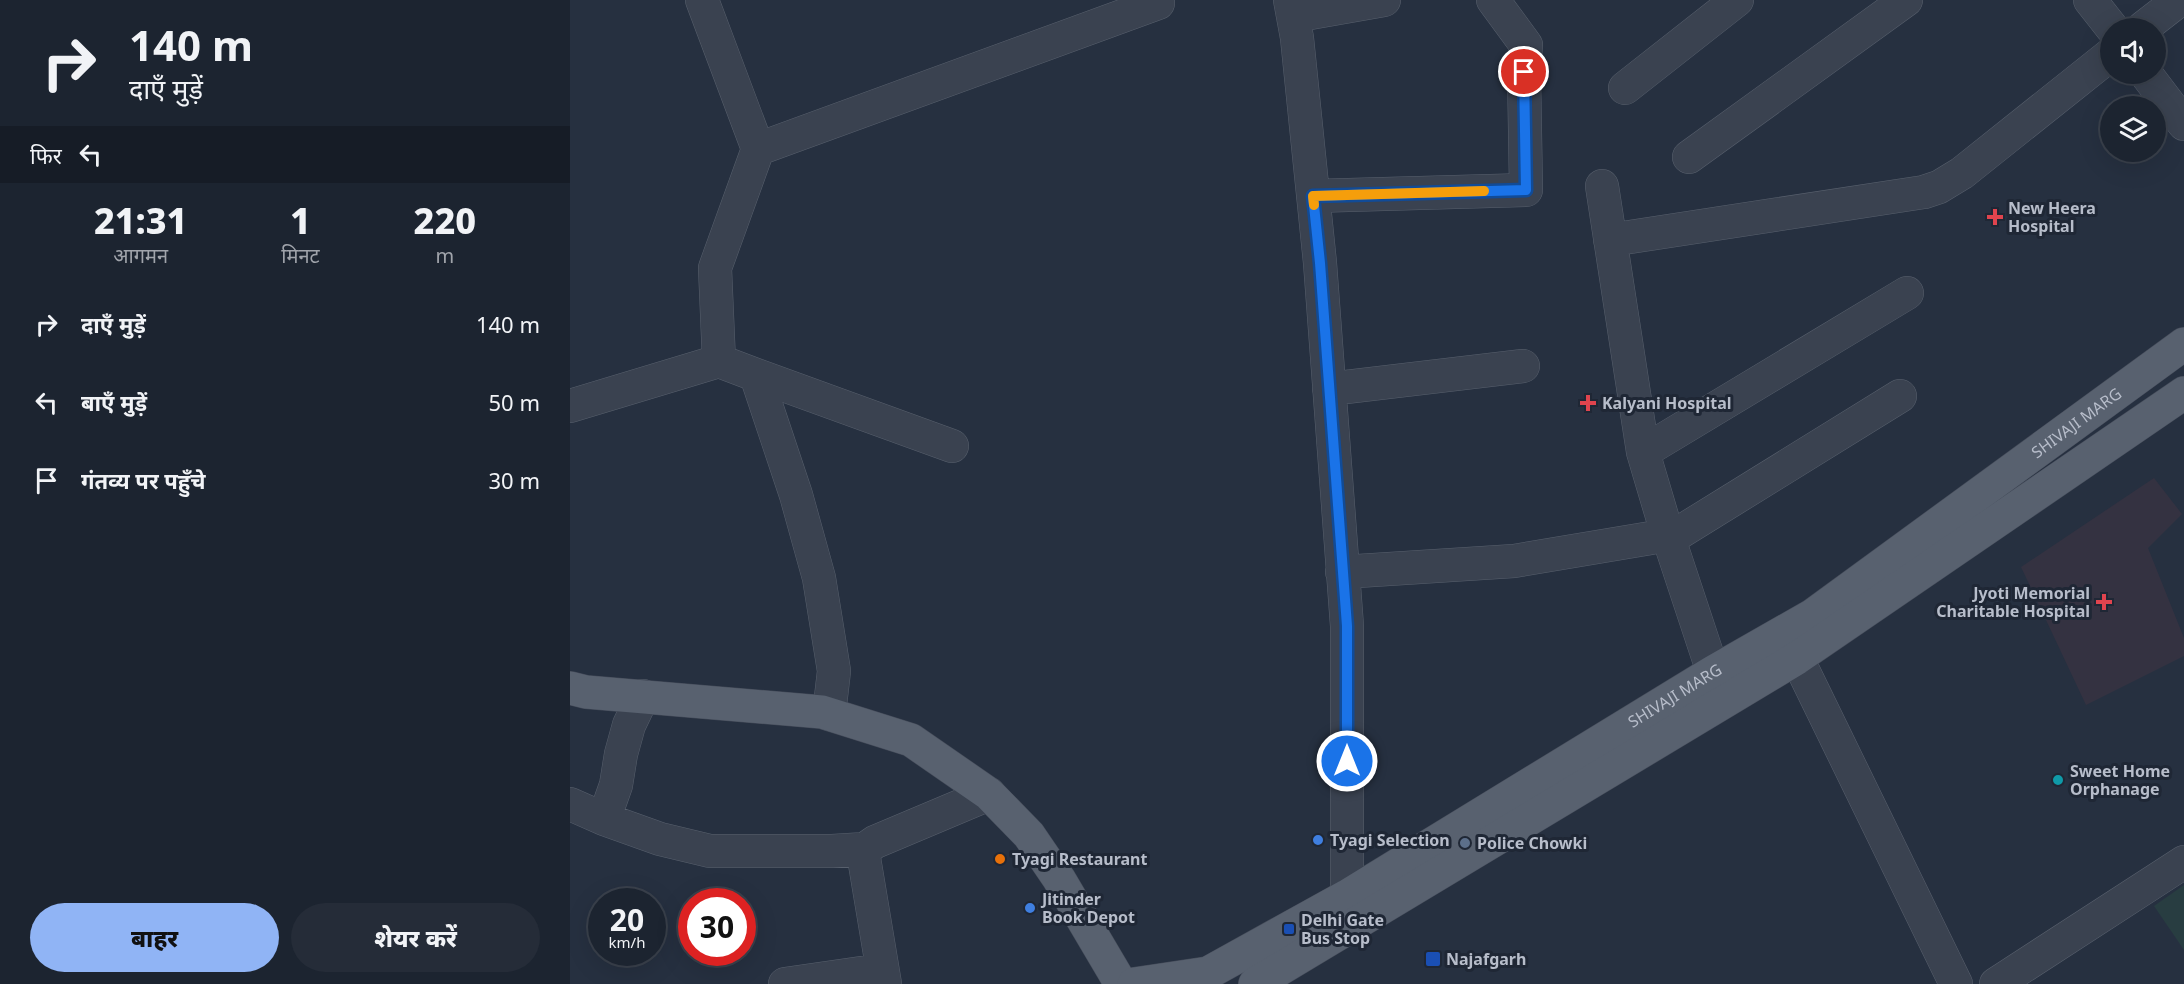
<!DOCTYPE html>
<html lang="hi">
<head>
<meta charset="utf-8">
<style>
  :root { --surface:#1c2430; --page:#252c38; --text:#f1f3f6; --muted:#a0a4ab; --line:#3a414c; --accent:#90b4f5 }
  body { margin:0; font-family:"Noto Sans","Noto Sans Devanagari",sans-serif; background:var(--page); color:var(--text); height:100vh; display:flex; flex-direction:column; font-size:22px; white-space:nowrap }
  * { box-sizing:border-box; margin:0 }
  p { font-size:20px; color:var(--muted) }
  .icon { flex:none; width:33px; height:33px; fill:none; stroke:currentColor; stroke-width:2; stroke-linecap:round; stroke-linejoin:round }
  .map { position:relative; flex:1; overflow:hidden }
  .sheet { display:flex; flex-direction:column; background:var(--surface); width:570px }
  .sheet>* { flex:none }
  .hud { background:#1c2430; color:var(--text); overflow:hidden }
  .tools { position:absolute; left:1530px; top:18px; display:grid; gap:12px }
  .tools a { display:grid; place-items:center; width:66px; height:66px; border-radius:50%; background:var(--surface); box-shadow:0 6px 24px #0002,0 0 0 2px var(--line); font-size:30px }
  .speed { position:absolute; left:18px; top:888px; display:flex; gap:12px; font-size:30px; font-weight:700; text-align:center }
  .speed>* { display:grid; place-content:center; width:78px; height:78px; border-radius:50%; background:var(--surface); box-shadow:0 6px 24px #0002,0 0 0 2px var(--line); line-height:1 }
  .speed small { font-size:15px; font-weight:400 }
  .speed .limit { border:9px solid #d22; background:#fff; color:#111 }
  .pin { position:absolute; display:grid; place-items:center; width:51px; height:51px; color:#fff; margin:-26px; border:3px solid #fff; border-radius:50%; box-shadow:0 2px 6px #0007 }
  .me { position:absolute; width:66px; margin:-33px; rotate:0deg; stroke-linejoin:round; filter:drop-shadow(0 0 4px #0008) }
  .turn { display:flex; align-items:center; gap:21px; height:126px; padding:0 30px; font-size:27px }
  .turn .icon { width:78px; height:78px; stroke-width:2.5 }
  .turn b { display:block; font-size:42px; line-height:51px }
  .then { display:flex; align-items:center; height:57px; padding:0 30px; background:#0003; gap:12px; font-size:22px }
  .eta { display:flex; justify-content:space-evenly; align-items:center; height:102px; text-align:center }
  .eta b { font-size:36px; font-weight:800; line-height:42px }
  .primary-button { display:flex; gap:12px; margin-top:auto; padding:12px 30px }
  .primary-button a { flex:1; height:69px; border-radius:36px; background:var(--accent); color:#111; font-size:24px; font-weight:800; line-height:69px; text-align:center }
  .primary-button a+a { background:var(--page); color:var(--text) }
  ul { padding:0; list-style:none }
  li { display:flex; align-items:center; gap:18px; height:78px; padding:0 30px }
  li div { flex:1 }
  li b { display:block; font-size:22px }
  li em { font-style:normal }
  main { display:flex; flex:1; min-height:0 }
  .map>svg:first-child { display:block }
  .medical { fill:#343241 }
  .green { fill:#283d41 }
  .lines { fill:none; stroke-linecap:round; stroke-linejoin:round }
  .minor-casing { stroke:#58606d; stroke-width:34 }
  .major-casing { stroke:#444b59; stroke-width:34 }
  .minor { stroke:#3a4250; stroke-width:33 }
  .major { stroke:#58616f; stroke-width:33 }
  .route-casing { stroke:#114b97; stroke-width:15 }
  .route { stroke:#1a73e8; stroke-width:10 }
  .slow { stroke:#f59e0b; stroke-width:10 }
  .health-dot { fill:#e0444e; stroke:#1f2735; stroke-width:2 }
  .culture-dot { fill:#0f9aa8; stroke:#1f2735; stroke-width:2 }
  .shop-dot { fill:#3f7fe0; stroke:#1f2735; stroke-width:2 }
  .service-dot { fill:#5c6f8a; stroke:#1f2735; stroke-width:2 }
  .food-dot { fill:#e8710a; stroke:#1f2735; stroke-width:2 }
  .transit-dot { fill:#1a4fb4; stroke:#1f2735; stroke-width:2 }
  .labels { text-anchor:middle; stroke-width:6; stroke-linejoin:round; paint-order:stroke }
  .poi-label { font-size:16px; font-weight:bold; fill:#b7bdca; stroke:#1f2735; text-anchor:start }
  .street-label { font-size:16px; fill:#b7bdca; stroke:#1f2735 }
</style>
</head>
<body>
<main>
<section class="sheet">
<div class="hud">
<div class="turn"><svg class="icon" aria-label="right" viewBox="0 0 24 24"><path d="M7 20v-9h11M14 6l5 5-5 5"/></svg><div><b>140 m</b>दाएँ मुड़ें</div></div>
<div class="then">फिर<svg class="icon" aria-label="left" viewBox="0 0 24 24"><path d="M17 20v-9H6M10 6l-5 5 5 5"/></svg></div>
</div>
<div class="eta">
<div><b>21:31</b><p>आगमन</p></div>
<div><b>1</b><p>मिनट</p></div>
<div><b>220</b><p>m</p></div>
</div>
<ul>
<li><svg class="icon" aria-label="right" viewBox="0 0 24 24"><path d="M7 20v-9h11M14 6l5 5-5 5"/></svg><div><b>दाएँ मुड़ें</b></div><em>140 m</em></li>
<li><svg class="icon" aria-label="left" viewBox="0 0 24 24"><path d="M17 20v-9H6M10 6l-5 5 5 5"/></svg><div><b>बाएँ मुड़ें</b></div><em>50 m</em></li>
<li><svg class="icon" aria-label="arrive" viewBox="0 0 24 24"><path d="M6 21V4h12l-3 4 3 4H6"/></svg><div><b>गंतव्य पर पहुँचे</b></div><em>30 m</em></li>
</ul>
<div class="primary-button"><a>बाहर</a><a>शेयर करें</a></div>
</section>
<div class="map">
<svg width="1614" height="984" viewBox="0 0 1614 984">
  <rect width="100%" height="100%" fill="#263040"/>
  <path class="medical" d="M1584,478L1612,514L1578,548L1614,638V656L1516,705L1451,567Z"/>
  <path class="green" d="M1614,885V950L1584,906Z"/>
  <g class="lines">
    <g class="minor-casing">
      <path id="minor" d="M132,0L188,149L145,268L149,361L186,375L226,495L249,578L264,671L259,714
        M720,0L727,38L750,263L777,626V896L790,919
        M1520,0L1542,28
        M723,16L814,0
        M1573,28L1609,0
        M1576,74L1614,124
        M1055,88L1167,0
        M188,149L588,3L587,0
        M1119,157L1336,0
        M1032,186L1073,452L1097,533L1143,672L1146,699
        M743,196L956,190L954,72L956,45L923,0
        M1040,240L1354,192L1369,187L1392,173L1540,55
        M186,375L382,446
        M759,389L953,366
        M0,406L149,361
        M1073,452L1337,293
        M1099,539L1330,396
        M772,572L944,561L1081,538L1097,533
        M1227,658L1386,984
        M0,804L34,819L90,839L140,851H262L295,849
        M34,819L46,785L51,754L59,725L73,696
        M215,984L312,970
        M315,984L294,858L295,849L305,842L419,794
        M1426,984L1614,862"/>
    </g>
    <g class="major-casing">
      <g id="major">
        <path d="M0,688L16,692L252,712L341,740L419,794L459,835L489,879L551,984"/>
        <path id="s1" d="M564,984L638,973L777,896L1143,672L1243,615L1614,344"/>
        <path d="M685,984L1227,658L1614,393"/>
      </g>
    </g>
    <use href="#minor" class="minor"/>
    <use href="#major" class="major"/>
  </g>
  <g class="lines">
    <g class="route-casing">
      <path id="route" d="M777,761V626L750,263L743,196L956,190L954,72"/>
    </g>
    <use href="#route" class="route"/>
    <path class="slow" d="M744,205L743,196L914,191"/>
  </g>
  <g class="health-dot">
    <path d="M1422 208h6v6h6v6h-6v6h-6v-6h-6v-6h6z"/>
    <path d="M1015 394h6v6h6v6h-6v6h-6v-6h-6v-6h6z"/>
    <path d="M1531 593h6v6h6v6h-6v6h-6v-6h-6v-6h6z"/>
  </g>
  <circle class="culture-dot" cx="1488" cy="780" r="6"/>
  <g class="shop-dot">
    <circle cx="748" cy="840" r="6"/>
    <circle cx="460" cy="908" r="6"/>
  </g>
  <circle class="service-dot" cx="895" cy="843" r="6"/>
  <circle class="food-dot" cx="430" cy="859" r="6"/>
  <g class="transit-dot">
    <rect x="713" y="923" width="12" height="12" rx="3"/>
    <rect x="855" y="951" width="16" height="16" rx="3"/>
  </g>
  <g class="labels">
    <g class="poi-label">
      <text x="1438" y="214">New Heera<tspan x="1438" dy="18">Hospital</tspan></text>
      <text x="1032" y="409">Kalyani Hospital</text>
      <text x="1520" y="599" text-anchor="end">Jyoti Memorial<tspan x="1520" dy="18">Charitable Hospital</tspan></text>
      <text x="1500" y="777">Sweet Home<tspan x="1500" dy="18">Orphanage</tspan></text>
      <text x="760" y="846">Tyagi Selection</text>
      <text x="907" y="849">Police Chowki</text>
      <text x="442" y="865">Tyagi Restaurant</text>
      <text x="472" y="905">Jitinder<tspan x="472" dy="18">Book Depot</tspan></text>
      <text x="731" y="926">Delhi Gate<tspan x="731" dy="18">Bus Stop</tspan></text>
      <text x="876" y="965">Najafgarh</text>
    </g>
    <g class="street-label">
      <text dy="6" stroke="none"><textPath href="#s1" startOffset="1104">SHIVAJI MARG</textPath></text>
      <text dy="6" stroke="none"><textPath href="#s1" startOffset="618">SHIVAJI MARG</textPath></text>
    </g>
  </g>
</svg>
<div class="tools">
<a><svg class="icon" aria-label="sound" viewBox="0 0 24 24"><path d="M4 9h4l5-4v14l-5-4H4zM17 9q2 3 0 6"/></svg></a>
<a><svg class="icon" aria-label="layers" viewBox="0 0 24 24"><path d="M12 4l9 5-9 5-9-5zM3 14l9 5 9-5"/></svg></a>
</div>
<div class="speed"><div>20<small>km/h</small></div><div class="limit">30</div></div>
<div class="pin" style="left:954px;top:72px;background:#d93025"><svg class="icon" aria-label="arrive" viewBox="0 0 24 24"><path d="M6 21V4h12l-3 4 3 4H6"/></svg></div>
<svg class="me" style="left:777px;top:761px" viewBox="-20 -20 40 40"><circle r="17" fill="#1a73e8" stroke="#fff" stroke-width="3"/><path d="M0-11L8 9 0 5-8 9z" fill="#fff"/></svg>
</div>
</main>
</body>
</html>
